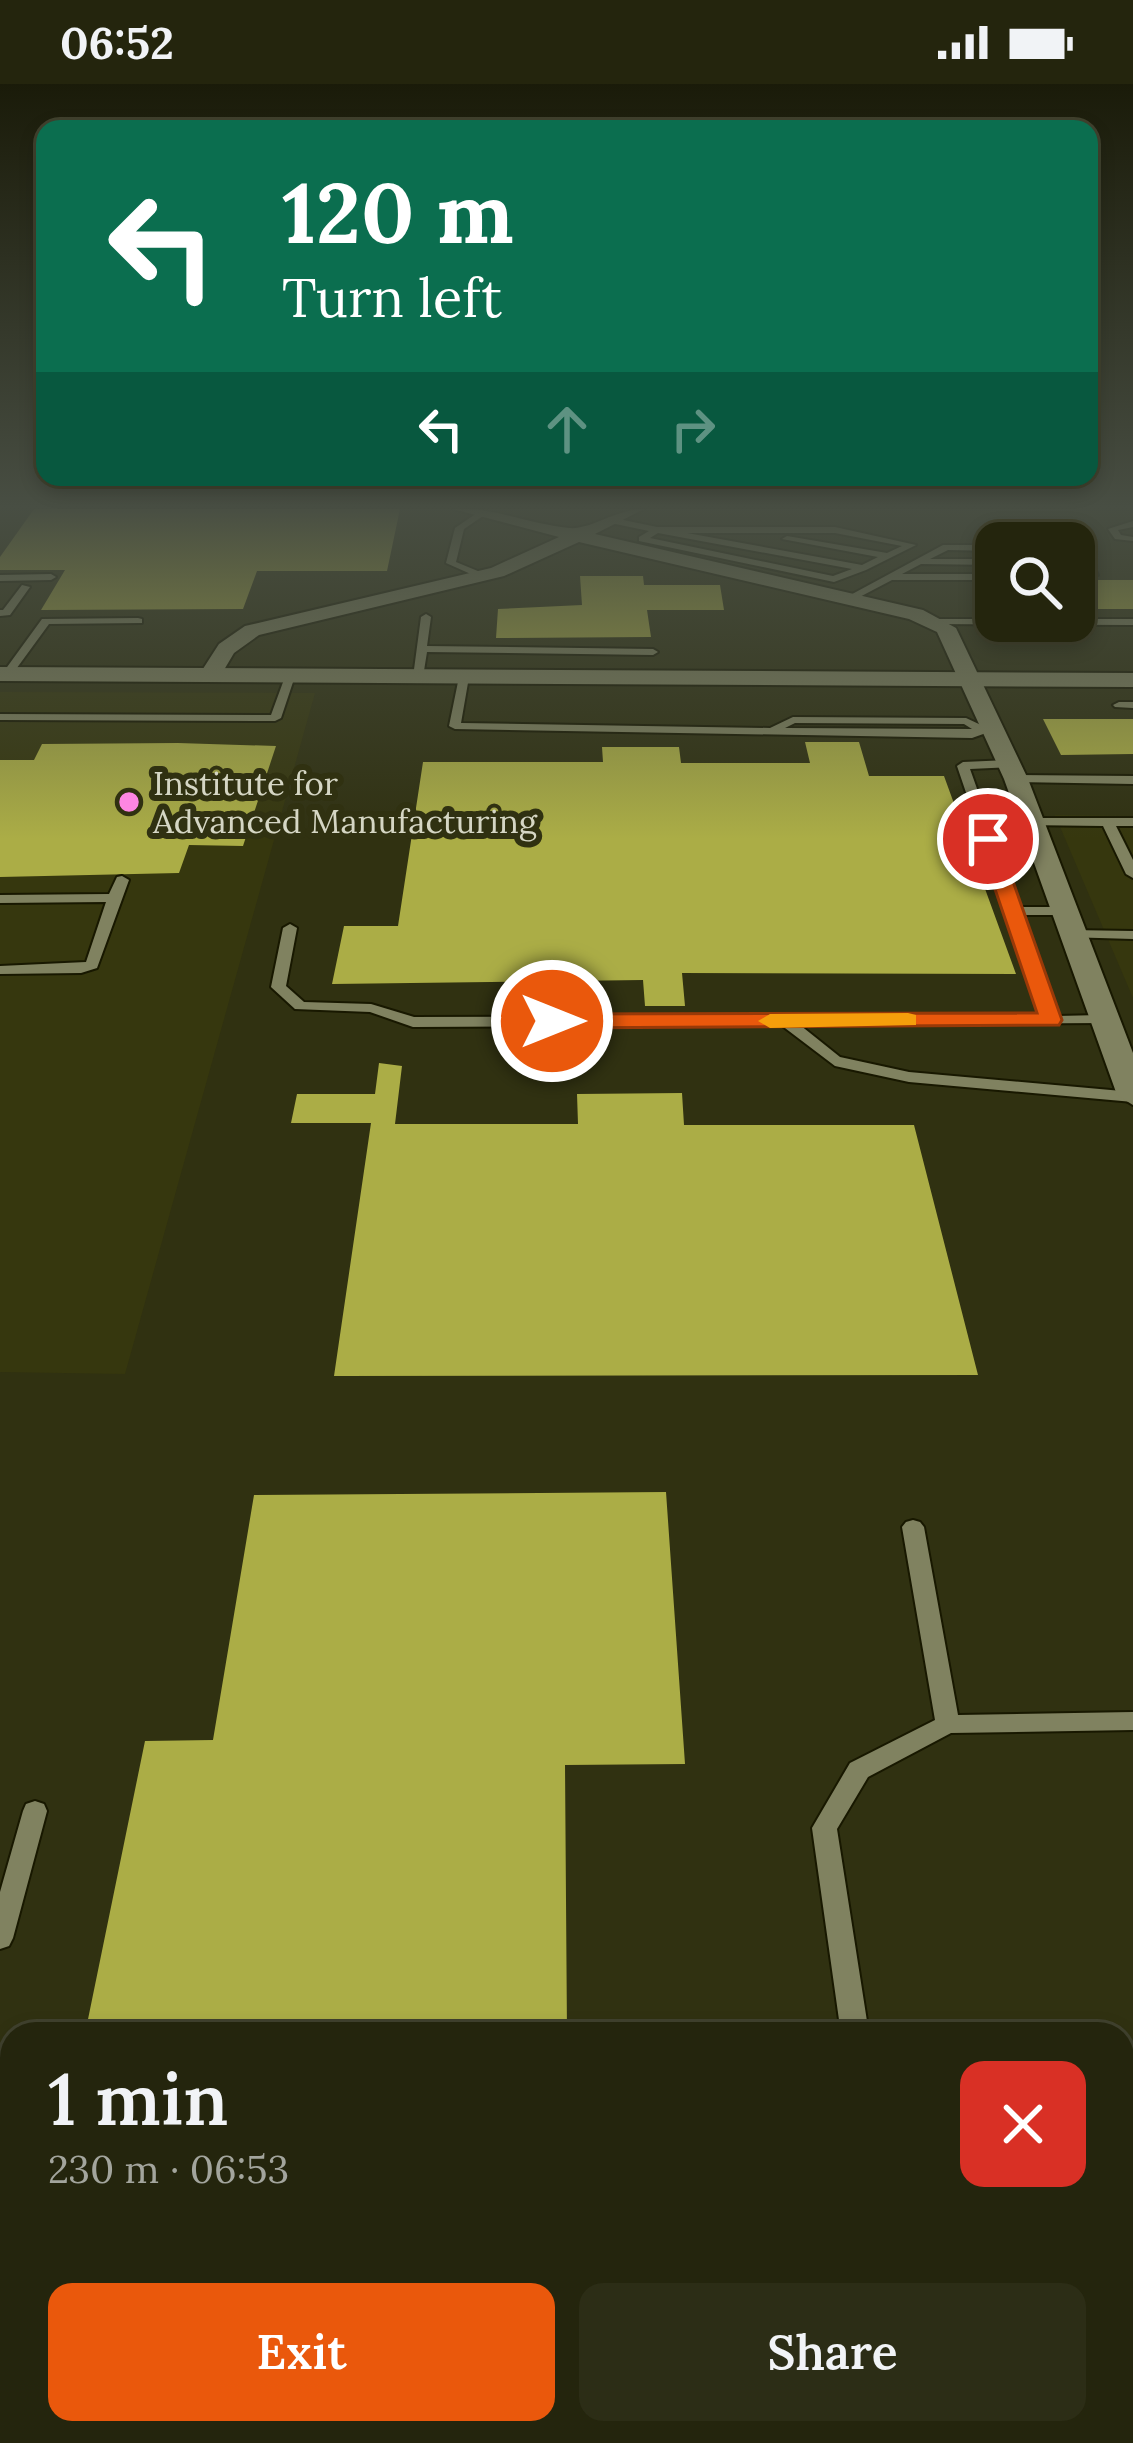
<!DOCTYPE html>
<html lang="en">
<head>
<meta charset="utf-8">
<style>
  :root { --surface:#24250d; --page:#2c2d16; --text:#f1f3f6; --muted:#a3a59d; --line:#41422e; --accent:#ea580c }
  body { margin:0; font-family:Lora,serif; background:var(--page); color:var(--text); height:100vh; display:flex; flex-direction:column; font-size:45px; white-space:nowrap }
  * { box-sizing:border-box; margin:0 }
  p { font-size:39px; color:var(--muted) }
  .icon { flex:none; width:66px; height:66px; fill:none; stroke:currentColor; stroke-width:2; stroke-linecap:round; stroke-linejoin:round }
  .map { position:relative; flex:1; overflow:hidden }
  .side { position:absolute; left:0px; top:1938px; width:1134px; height:423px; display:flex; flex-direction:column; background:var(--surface); border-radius:36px 36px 0 0; box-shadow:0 6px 18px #0003,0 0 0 3px var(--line) }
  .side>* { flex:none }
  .banner { position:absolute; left:36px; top:36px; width:1062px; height:366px; border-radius:24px; box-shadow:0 6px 18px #0003,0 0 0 3px var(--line); background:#0b6e4f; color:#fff; overflow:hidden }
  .fabs { position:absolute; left:975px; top:438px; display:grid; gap:24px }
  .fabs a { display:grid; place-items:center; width:120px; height:120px; border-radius:24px; background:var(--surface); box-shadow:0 6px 18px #0003,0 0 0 3px var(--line); font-size:60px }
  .pin { position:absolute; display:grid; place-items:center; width:102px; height:102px; color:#fff; margin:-51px; border:6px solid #fff; border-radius:50%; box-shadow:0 3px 12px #0007 }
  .me { position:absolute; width:132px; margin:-66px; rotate:90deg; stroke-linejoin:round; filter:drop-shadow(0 0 9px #0008) }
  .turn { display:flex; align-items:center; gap:42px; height:252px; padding:0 48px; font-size:54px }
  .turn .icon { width:156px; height:156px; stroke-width:2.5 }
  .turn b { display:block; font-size:84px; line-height:102px }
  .lanes { display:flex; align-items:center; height:114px; padding:0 48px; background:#0003; justify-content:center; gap:60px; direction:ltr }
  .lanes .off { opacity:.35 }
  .round { display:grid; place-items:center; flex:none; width:126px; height:126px; border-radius:24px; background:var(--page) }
  .head { display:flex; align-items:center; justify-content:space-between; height:204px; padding:0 48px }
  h1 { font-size:72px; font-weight:600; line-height:90px }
  .primary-button { display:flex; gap:24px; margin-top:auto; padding:24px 48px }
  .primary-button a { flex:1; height:138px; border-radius:24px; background:var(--accent); color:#fff; font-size:48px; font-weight:600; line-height:138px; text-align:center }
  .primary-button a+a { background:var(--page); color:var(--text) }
  .status { display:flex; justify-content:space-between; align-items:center; height:84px; padding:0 60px; background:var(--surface); direction:ltr }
  .status svg { height:33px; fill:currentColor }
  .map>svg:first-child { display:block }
  .built { fill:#36370e }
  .building { fill:#abad46 }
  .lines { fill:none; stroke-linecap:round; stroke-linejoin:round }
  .lane-casing { stroke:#181800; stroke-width:4 }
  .street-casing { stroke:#181800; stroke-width:4 }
  .secondary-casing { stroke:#181800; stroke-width:4 }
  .lane { fill:#808260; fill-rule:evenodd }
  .street { fill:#808260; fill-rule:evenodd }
  .secondary { fill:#808260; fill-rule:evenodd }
  .route { fill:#ea580c; stroke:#983908; stroke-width:3 }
  .slow { fill:#f59e0b }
  .poi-dot { fill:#fd86e2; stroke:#303111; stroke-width:4.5 }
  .labels { text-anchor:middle; stroke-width:12; stroke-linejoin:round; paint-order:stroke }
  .far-poi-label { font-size:33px; fill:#d5d6c4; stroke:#303111; text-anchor:start }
</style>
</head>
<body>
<div class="status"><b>06:52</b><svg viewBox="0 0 49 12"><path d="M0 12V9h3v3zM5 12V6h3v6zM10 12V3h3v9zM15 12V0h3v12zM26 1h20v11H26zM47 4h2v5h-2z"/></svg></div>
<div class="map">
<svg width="1133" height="2359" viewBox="0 0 1133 2359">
  <rect width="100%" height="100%" fill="#303111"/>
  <path class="built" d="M686,425H1133V434L670,432Z
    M0,608L315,609L125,1290L0,1288Z
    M1055,731L1133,732V914Z"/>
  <path class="building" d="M34,425H400L387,487H257L243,525L41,526L65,486H0V473Z
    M580,492H643L644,501H720L724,526H647L651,553L496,554L498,525L582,521Z
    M1085,496H1133V525H1074V500Z
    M1043,635H1133V670L1061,671Z
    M805,658H859L869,692H944L1016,890L682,889L685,922H645L643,896L332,900L344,842H398L423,678H603L602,663H679L681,679H810Z
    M178,659L276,662L243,762L189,761L179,789L0,793V676H34L42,660Z
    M379,979L402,982L395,1040H578L577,1010L682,1009L684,1041H914L978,1291L334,1292L371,1039H291L297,1010H375Z
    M666,1408L685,1680L565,1681L567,1950H148L149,1944L86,1945L145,1657L213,1656L254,1411Z"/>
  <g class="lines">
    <g class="lane-casing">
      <path id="lane" d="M480,427L483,432L464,445L456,478L485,490L487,492L482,495L446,479L455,444Z
        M609,433L657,443H835L916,461L866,486L834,498L639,457V453L649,447L606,438ZM658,449L852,485L833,492L650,454ZM687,449H835L902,462L887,469L787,452L782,455L878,473L862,481Z
        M1133,437V443L1118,446L1121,451L1133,453V457L1115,455L1108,445Z
        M943,461H996V467L948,466L930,475H996V481L921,480L902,490H996V496H892L852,517L843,515Z
        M1074,461L1084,462L1098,491H1092L1078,467H1074Z
        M1074,490L1080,491L1082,493L1074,496Z
        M0,491L51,490L56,493L51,496L0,497Z
        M22,501L30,503L10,531L0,532V526H3Z
        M426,530L431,533L427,562L653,565L658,568L653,571L427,568L423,593L418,596L413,593L421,533Z
        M138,534L142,535V539L49,540L11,592L2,590L42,535Z
        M935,535H1133V541L931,540L930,538Z
        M286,590L295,592L281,634L275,637L0,636V630L271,631Z
        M464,590L469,593L461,639L770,644L793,633L966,634L981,641H994L1000,644L972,654L455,645L449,642L459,593ZM795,639L964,640L972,645L785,644Z
        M1119,618H1133V624L1115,623L1113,621Z
        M1009,676L1013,677V683L970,685L1019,823H1061L1068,827L1061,831H1022L1057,932L1101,931L1109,936L1106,939L800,941L840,973L909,988L1133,1008V1018L909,998L835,982L781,941L413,943L370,928L295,925L271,903L283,844L290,840L297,844L286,902L304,918L371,920L414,933L1042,932L957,682L963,678Z
        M1016,691L1133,692V700L1012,698V692Z
        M1028,734H1133V742H1116L1133,776V794L1126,790L1103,742L1024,741L1022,738Z
        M122,792L129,796L97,884L81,889L0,890V882L86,878L106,818L0,819V811L109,810L117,793Z
        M1070,846L1133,847V855L1065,853V847Z
        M913,1436L920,1438L924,1443L958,1631L1133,1628V1646L951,1649L868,1693L837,1745L869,1950H841L812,1744L850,1679L935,1636L902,1443L906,1438Z
        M35,1717L44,1720L47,1727L13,1854L9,1862L0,1865V1808L23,1727L26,1720Z
        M1133,2056V2087L1122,2092V2060Z
        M773,2349H812L808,2359H769Z"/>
    </g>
    <g class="street-casing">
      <path id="street" d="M453,425C494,423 529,440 569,444C591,446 616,425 644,425L595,450L923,526L956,544L1028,695L1133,969V1021L1117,1011L1004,695L937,548L909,535L579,458L504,492L259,551L234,569L218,596H202L199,591L219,560L245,542L491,484L559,453Z"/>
    </g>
    <g class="secondary-casing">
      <path id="secondary" d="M0,583L1133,589V603L0,597Z"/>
    </g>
    <use href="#lane" class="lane"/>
    <use href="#street" class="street"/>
    <use href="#secondary" class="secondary"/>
  </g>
  <linearGradient id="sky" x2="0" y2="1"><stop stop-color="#1a1b09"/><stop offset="0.56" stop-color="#484e43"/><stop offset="1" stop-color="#484e43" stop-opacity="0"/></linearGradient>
  <rect width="1133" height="755" fill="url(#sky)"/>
  <path class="route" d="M981,751L998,755L1062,936L1059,941L552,944L541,937L552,930L1037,929L978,755Z"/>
  <path class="slow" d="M908,929L916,931V941L770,944L758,937L770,930Z"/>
  <circle class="poi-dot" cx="129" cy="718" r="12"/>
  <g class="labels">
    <g class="far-poi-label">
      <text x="153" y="711">Institute for<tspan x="153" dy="38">Advanced Manufacturing</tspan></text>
    </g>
  </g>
</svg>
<div class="fabs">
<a><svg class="icon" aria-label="search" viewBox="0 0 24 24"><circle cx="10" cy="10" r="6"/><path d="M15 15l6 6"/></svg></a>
</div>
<div class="pin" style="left:988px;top:755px;background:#d93025"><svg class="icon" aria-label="arrive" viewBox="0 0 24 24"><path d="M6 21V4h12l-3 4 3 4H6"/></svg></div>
<svg class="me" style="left:552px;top:937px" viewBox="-20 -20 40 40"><circle r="17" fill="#ea580c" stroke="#fff" stroke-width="3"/><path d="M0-11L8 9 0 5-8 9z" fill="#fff"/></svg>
<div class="banner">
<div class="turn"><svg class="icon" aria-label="left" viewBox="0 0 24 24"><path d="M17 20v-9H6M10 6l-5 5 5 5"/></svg><div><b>120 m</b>Turn left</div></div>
<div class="lanes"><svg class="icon" aria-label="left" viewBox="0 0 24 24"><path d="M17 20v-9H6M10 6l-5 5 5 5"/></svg><svg class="icon off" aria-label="ahead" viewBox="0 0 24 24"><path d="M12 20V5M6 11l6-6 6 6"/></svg><svg class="icon off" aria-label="right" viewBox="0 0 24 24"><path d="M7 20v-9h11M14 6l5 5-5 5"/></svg></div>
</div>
<section class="side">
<div class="head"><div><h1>1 min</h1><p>230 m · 06:53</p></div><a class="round" style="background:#d93025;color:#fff"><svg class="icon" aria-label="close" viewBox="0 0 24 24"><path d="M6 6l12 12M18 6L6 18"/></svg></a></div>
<div class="primary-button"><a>Exit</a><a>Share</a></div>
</section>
</div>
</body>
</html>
